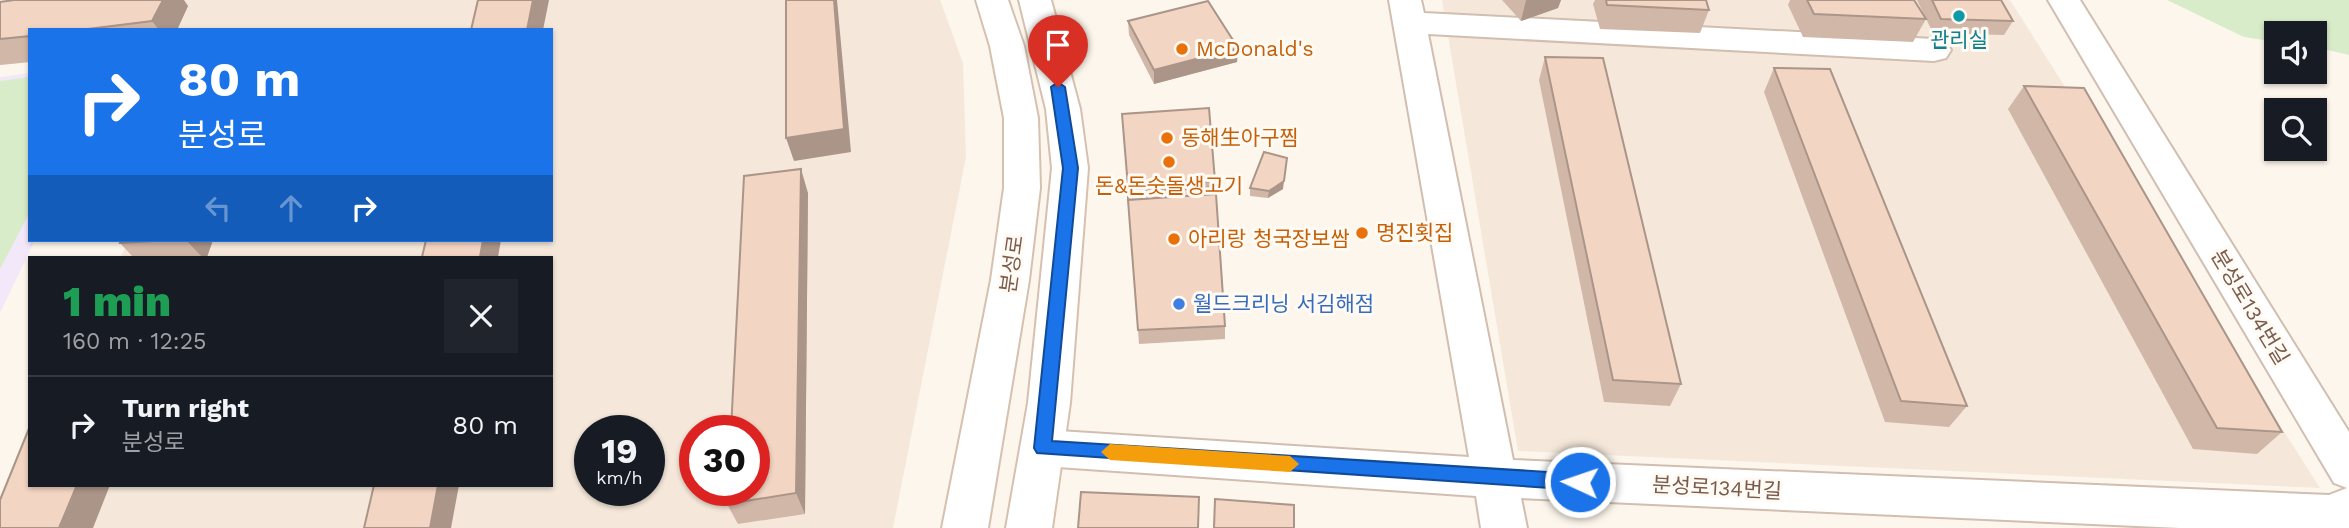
<!DOCTYPE html>
<html lang="en">
<head>
<meta charset="utf-8">
<style>
  :root { --surface:#171b24; --page:#20242c; --text:#f1f3f6; --muted:#9ea1a6; --line:#363941 }
  body { margin:0; font-family:"Work Sans","Noto Sans KR",sans-serif; background:var(--page); color:var(--text); height:100vh; display:flex; flex-direction:column; font-size:26px; white-space:nowrap }
  * { box-sizing:border-box; margin:0 }
  p { font-size:23px; color:var(--muted) }
  .icon { flex:none; width:38px; height:38px; fill:none; stroke:currentColor; stroke-width:2; stroke-linecap:round; stroke-linejoin:round }
  .map { position:relative; flex:1; overflow:hidden }
  .drawer { position:absolute; left:28px; top:256px; width:525px; height:231px; display:flex; flex-direction:column; background:var(--surface); border-radius:0px; box-shadow:0 2px 5px #0004 }
  .drawer>* { flex:none }
  .hud { position:absolute; left:28px; top:28px; width:525px; height:214px; border-radius:0px; box-shadow:0 2px 5px #0004; background:#1a73e8; color:#fff; overflow:hidden }
  .buttons { position:absolute; left:2264px; top:21px; display:grid; gap:14px }
  .buttons a { display:grid; place-items:center; width:63px; height:63px; border-radius:0px; background:var(--surface); box-shadow:0 2px 5px #0004; font-size:35px }
  .speed { position:absolute; left:574px; top:415px; display:flex; gap:14px; font-size:35px; font-weight:700; text-align:center }
  .speed>* { display:grid; place-content:center; width:91px; height:91px; border-radius:50%; background:var(--surface); box-shadow:0 2px 5px #0004; line-height:1 }
  .speed small { font-size:18px; font-weight:400 }
  .speed .limit { border:10px solid #d22; background:#fff; color:#111 }
  .pin { position:absolute; display:grid; place-items:center; width:60px; height:60px; color:#fff; margin:-72px -30px; border-radius:50% 50% 50% 0; rotate:-45deg; box-shadow:0 0 7px #0007 }
  .pin .icon { rotate:45deg }
  .me { position:absolute; width:77px; margin:-38px; rotate:273deg; stroke-linejoin:round; filter:drop-shadow(0 0 5px #0008) }
  .turn { display:flex; align-items:center; gap:24px; height:147px; padding:0 35px; font-size:32px }
  .turn .icon { width:91px; height:91px; stroke-width:2.5 }
  .turn b { display:block; font-size:49px; line-height:60px }
  .lanes { display:flex; align-items:center; height:66px; padding:0 35px; background:#0003; justify-content:center; gap:35px; direction:ltr }
  .lanes .off { opacity:.35 }
  .round { display:grid; place-items:center; flex:none; width:74px; height:74px; border-radius:0px; background:var(--page) }
  .headline { display:flex; align-items:center; justify-content:space-between; height:119px; padding:0 35px }
  h1 { font-size:42px; font-weight:800; line-height:52px; color:#1e9e55 }
  ul { padding:0; list-style:none }
  li { display:flex; align-items:center; gap:21px; height:98px; padding:0 35px; border-top:2px solid var(--line) }
  li div { flex:1 }
  li b { display:block; font-size:26px }
  li em { font-style:normal }
  .map>svg:first-child { display:block }
  .residential { fill:#f5e8da; fill-rule:evenodd }
  .education { fill:#f3e8fa }
  .green { fill:#d8ecc9 }
  .lines { fill:none; stroke-linecap:round; stroke-linejoin:round }
  .minor-casing { stroke:#d1beb0; stroke-width:4 }
  .secondary-casing { stroke:#d6c0b0; stroke-width:4 }
  .minor { fill:#fff; fill-rule:evenodd }
  .secondary { fill:#fff; fill-rule:evenodd }
  .wall { fill:#d1b7a8 }
  .shaded-wall { fill:#aa9588 }
  .building { fill:#f3d5c3; stroke:#aa9588; stroke-width:2 }
  .route { fill:#1a73e8; stroke:#114b97; stroke-width:2 }
  .slow { fill:#f59e0b }
  .culture-dot { fill:#0f9aa8; stroke:#fffaf3; stroke-width:2.5 }
  .food-dot { fill:#e8710a; stroke:#fffaf3; stroke-width:2.5 }
  .shop-dot { fill:#3f7fe0; stroke:#fffaf3; stroke-width:2.5 }
  .labels { text-anchor:middle; stroke-width:6; stroke-linejoin:round; paint-order:stroke }
  .culture-label { font-size:21px; fill:#0d838f; stroke:#fffaf3 }
  .food-label { font-size:21px; fill:#c56008; stroke:#fffaf3; text-anchor:start }
  .street-label { font-size:21px; fill:#7a5c4d; stroke:#fffaf3 }
  .shop-label { font-size:21px; fill:#366cbe; stroke:#fffaf3; text-anchor:start }
</style>
</head>
<body>
<div class="map">
<svg width="2349" height="528" viewBox="0 0 2349 528">
  <rect width="100%" height="100%" fill="#fdf6ec"/>
  <path class="residential" d="M0,0H940L963,63L966,157L893,528H8L30,485H551V257H121L128,240H551V30H30V62L0,65ZM590,430H649V490H590ZM695,430H754V490H695Z
    M1442,0H2010L2320,488L1518,451Z"/>
  <path class="education" d="M30,73V240H35L0,313V77Z"/>
  <path class="green" d="M2167,0H2349V55L2315,47V33H2277V42L2244,37Z
    M30,77V212L0,269V81Z"/>
  <g class="lines">
    <g class="minor-casing">
      <path id="minor" d="M1389,0H1421L1424,13L1934,39L1946,42L1951,50L1946,58L1934,61L1428,34L1513,460L2329,495L2347,488L2334,483L2048,0H2080L2349,432V528H2180L1521,498L1527,528H1481L1476,496L1043,466L1028,461L1021,448L1028,435L1043,430L1469,457Z"/>
    </g>
    <g class="secondary-casing">
      <path id="secondary" d="M976,0H1008L1024,46L1038,118L1040,188L1029,280L988,528H942L991,280L1004,188V118L990,46Z
        M1019,0H1051L1080,109L1088,168L1070,403L1052,528H1006L1028,403L1052,168L1046,109Z"/>
    </g>
    <use href="#minor" class="minor"/>
    <use href="#secondary" class="secondary"/>
  </g>
  <path class="wall" d="M1502,0H1561L1558,8L1521,21Z
    M1595,0H1706L1709,10L1700,33L1600,29L1593,4Z
    M1790,0H1914L1926,19L1913,42L1803,37L1788,5Z
    M1917,0H2001L2013,21L2004,35L1933,33Z
    M0,2L188,6L177,30H30V62L0,65Z
    M1128,21L1238,48L1237,62L1154,84L1129,35Z
    M1545,57L1681,384L1670,406L1604,402L1539,80Z
    M1774,68L1967,406L1949,427L1885,422L1764,92Z
    M2024,86L2282,432L2257,454L2193,449L2008,109Z
    M1122,114L1215,181V194L1225,326V339L1139,344Z
    M1250,188L1283,189L1268,198L1250,196Z
    M808,193L805,514L738,524L727,504Z
    M121,240H213L207,257H133L120,243Z"/>
  <path class="shaded-wall" d="M163,0H184L188,6L177,30H159L152,21Z
    M533,0H549L543,30H527Z
    M834,0H837L851,152L794,161L786,138Z
    M1526,0H1561L1558,8L1521,21Z
    M1238,48L1237,62L1154,84V70Z
    M1287,158L1283,189L1268,198L1269,191Z
    M801,169L808,193L805,514L796,493Z
    M186,240H213L207,257H202Z
    M483,240H501L498,257H480Z
    M77,485H110L93,528H59Z
    M438,485H459L451,528H430Z"/>
  <path class="building" d="M14,0H163L152,21L80,30H30V36L0,39V2Z
    M478,0H533L527,30H471Z
    M786,0H834L844,129L786,138Z
    M1606,0H1706L1709,10L1607,5Z
    M1807,0H1914L1926,19L1814,14Z
    M1932,0H2001L2013,21L1941,19Z
    M1208,1L1238,48L1154,70L1128,21Z
    M1545,57L1603,58L1681,384L1613,380Z
    M1774,68L1830,69L1967,406L1901,401Z
    M2024,86L2084,88L2282,432L2217,428Z
    M1209,108L1215,181L1128,187L1122,114Z
    M1264,152L1287,158L1284,181L1269,191L1250,188Z
    M801,169L796,493L727,504L728,490H754V430H731L744,176Z
    M1215,187V194L1128,200V193Z
    M1216,194L1225,326L1138,330L1128,200Z
    M121,240H171L120,243Z
    M426,240H483L480,257H422Z
    M30,426V485H77L59,528H0V500Z
    M374,485H438L430,528H364Z
    M1081,492L1199,497L1198,528H1078Z
    M1215,499L1294,505V528H1214Z"/>
  <path class="route" d="M1058,82L1065,87L1078,168L1052,441L1580,474L1586,476L1589,482L1586,487L1580,490L1037,453L1034,448L1063,168L1051,87Z"/>
  <path class="slow" d="M1110,444L1290,456L1299,464L1290,472L1110,460L1101,452Z"/>
  <circle class="culture-dot" cx="1959" cy="16" r="7"/>
  <g class="food-dot">
    <circle cx="1182" cy="49" r="7"/>
    <circle cx="1167" cy="138" r="7"/>
    <circle cx="1169" cy="162" r="7"/>
    <circle cx="1362" cy="233" r="7"/>
    <circle cx="1174" cy="239" r="7"/>
  </g>
  <circle class="shop-dot" cx="1179" cy="304" r="7"/>
  <g class="labels">
    <g class="culture-label">
      <text x="1959" y="47">관리실</text>
    </g>
    <g class="food-label">
      <text x="1196" y="56">McDonald's</text>
      <text x="1181" y="145">동해生아구찜</text>
      <text x="1169" y="193" text-anchor="middle">돈&amp;돈숫돌생고기</text>
      <text x="1376" y="240">명진횟집</text>
      <text x="1188" y="246">아리랑 청국장보쌈</text>
    </g>
    <g class="street-label">
      <text transform="translate(1012 264) rotate(-82)" y="7">분성로</text>
      <text transform="translate(2250 307) rotate(59)" y="7">분성로134번길</text>
      <text transform="translate(1717 488) rotate(3)" y="7">분성로134번길</text>
    </g>
    <g class="shop-label">
      <text x="1193" y="311">월드크리닝 서김해점</text>
    </g>
  </g>
</svg>
<div class="buttons">
<a><svg class="icon" aria-label="sound" viewBox="0 0 24 24"><path d="M4 9h4l5-4v14l-5-4H4zM17 9q2 3 0 6"/></svg></a>
<a><svg class="icon" aria-label="search" viewBox="0 0 24 24"><circle cx="10" cy="10" r="6"/><path d="M15 15l6 6"/></svg></a>
</div>
<div class="speed"><div>19<small>km/h</small></div><div class="limit">30</div></div>
<div class="pin" style="left:1058px;top:87px;background:#d93025"><svg class="icon" aria-label="arrive" viewBox="0 0 24 24"><path d="M6 21V4h12l-3 4 3 4H6"/></svg></div>
<svg class="me" style="left:1580px;top:482px" viewBox="-20 -20 40 40"><circle r="17" fill="#1a73e8" stroke="#fff" stroke-width="3"/><path d="M0-11L8 9 0 5-8 9z" fill="#fff"/></svg>
<div class="hud">
<div class="turn"><svg class="icon" aria-label="right" viewBox="0 0 24 24"><path d="M7 20v-9h11M14 6l5 5-5 5"/></svg><div><b>80 m</b>분성로</div></div>
<div class="lanes"><svg class="icon off" aria-label="left" viewBox="0 0 24 24"><path d="M17 20v-9H6M10 6l-5 5 5 5"/></svg><svg class="icon off" aria-label="ahead" viewBox="0 0 24 24"><path d="M12 20V5M6 11l6-6 6 6"/></svg><svg class="icon" aria-label="right" viewBox="0 0 24 24"><path d="M7 20v-9h11M14 6l5 5-5 5"/></svg></div>
</div>
<section class="drawer">
<div class="headline"><div><h1>1 min</h1><p>160 m · 12:25</p></div><a class="round"><svg class="icon" aria-label="close" viewBox="0 0 24 24"><path d="M6 6l12 12M18 6L6 18"/></svg></a></div>
<ul>
<li><svg class="icon" aria-label="right" viewBox="0 0 24 24"><path d="M7 20v-9h11M14 6l5 5-5 5"/></svg><div><b>Turn right</b><p>분성로</p></div><em>80 m</em></li>
</ul>
</section>
</div>
</body>
</html>
